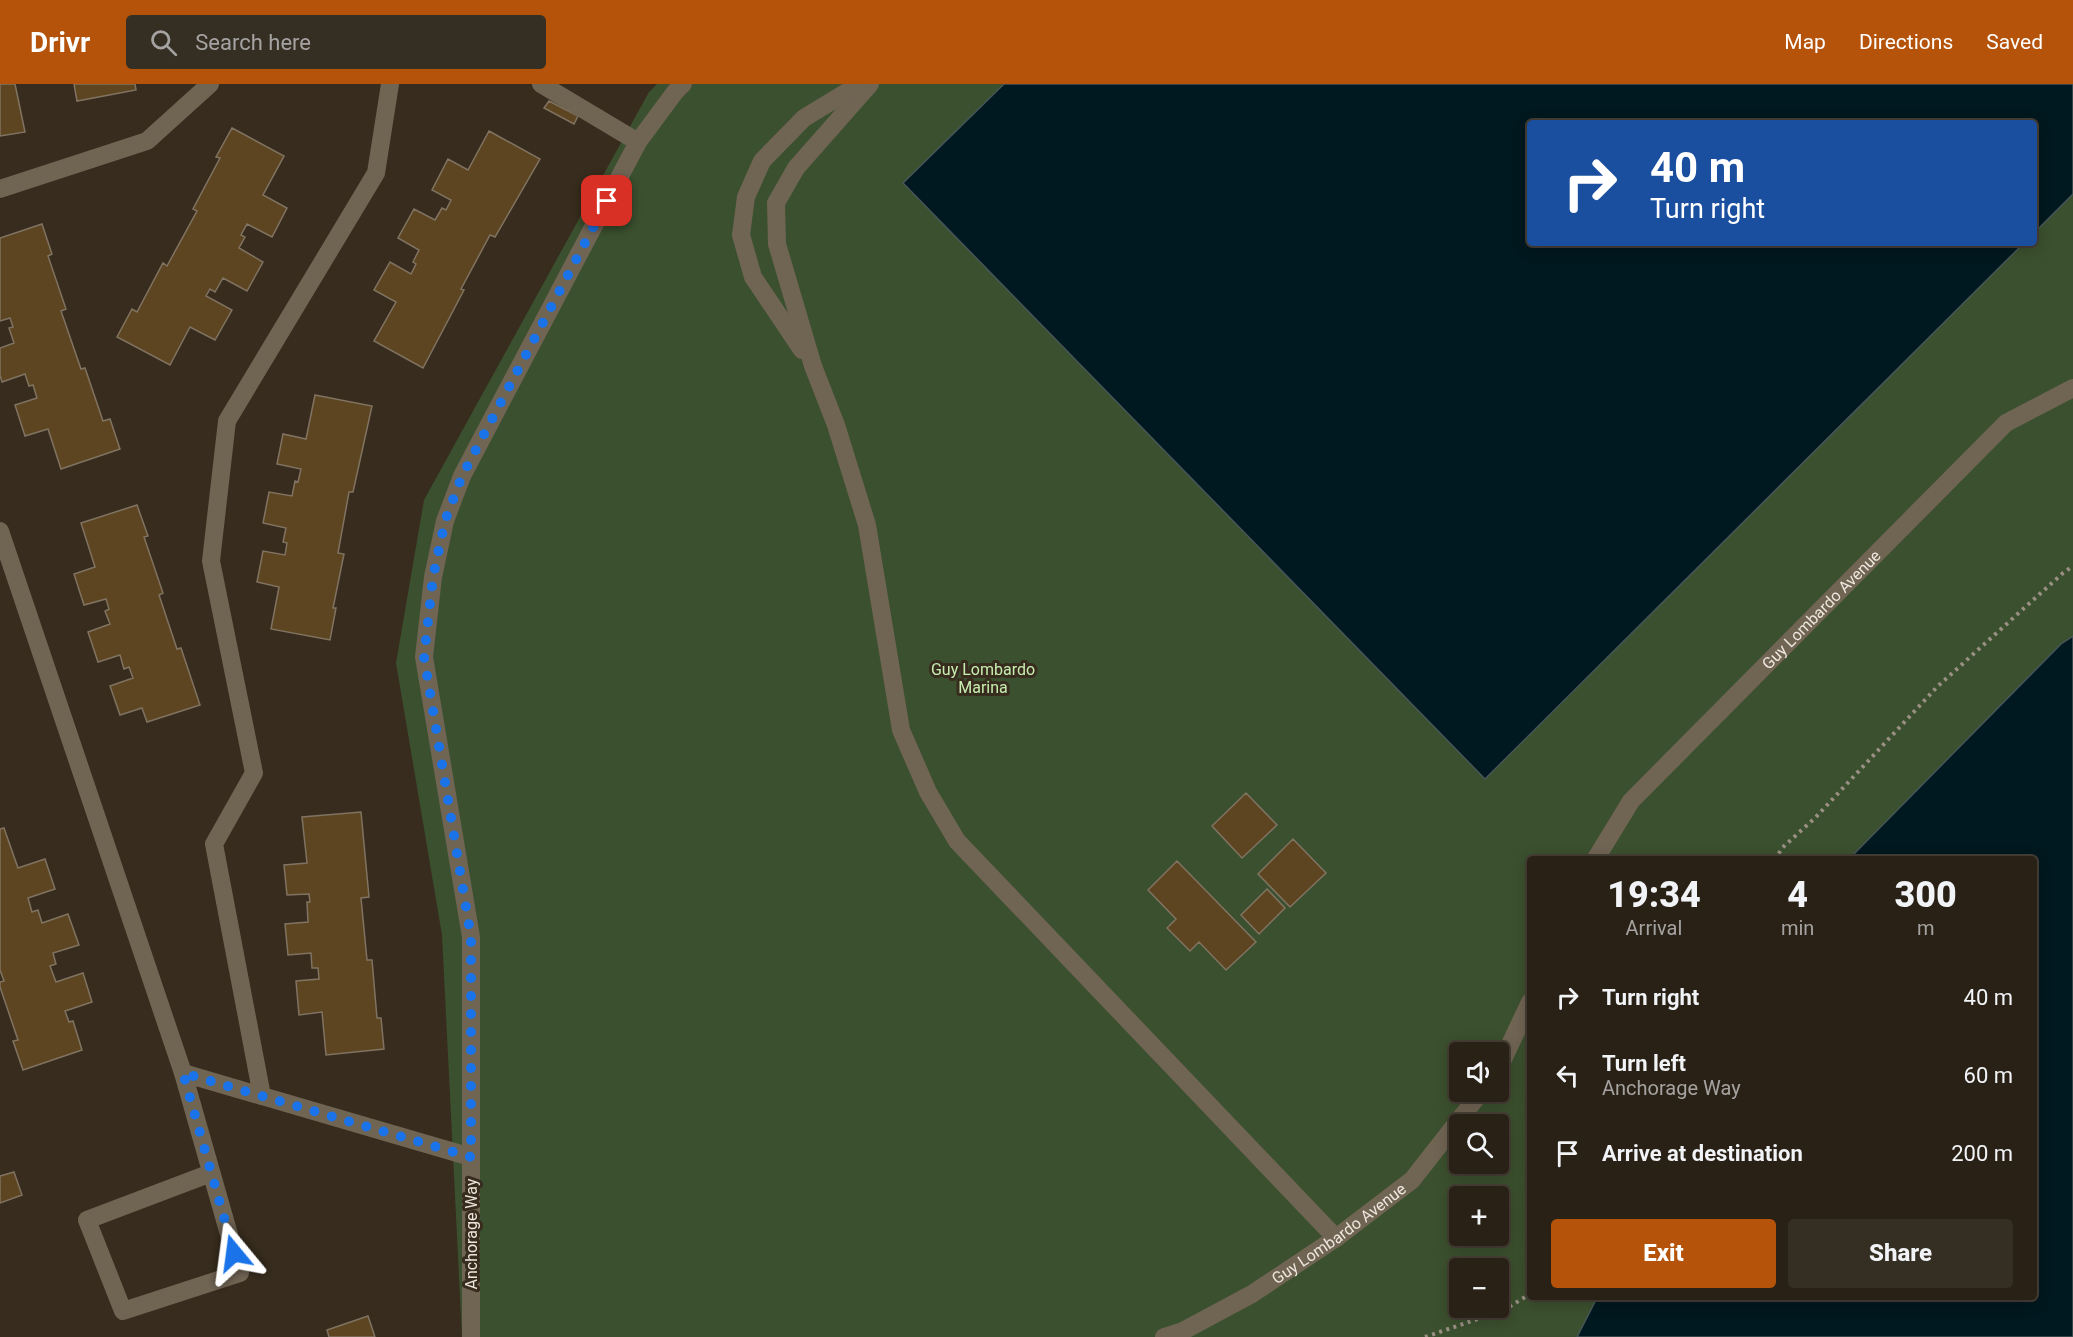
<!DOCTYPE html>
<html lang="en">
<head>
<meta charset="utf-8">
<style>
  :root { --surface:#292116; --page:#352e23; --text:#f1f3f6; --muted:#a5a3a1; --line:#453e35; --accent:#b45309 }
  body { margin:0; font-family:Roboto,sans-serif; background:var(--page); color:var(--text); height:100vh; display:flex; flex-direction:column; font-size:22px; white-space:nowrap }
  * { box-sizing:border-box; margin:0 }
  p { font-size:20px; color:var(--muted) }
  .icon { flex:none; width:33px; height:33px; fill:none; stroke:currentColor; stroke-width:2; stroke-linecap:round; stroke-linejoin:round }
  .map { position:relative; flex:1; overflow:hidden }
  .sheet { position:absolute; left:1527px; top:772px; width:510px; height:444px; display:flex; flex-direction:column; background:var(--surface); border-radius:6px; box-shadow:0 3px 15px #0003,0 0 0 2px var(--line) }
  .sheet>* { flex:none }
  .guide { position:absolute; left:1527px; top:36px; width:510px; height:126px; border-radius:6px; box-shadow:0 3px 15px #0003,0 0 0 2px var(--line); background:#1a4fa0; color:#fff; overflow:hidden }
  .controls { position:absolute; left:1449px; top:958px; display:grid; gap:12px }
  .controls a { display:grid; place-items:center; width:60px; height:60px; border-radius:6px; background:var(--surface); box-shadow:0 3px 15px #0003,0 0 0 2px var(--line); font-size:30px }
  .pin { position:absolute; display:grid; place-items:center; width:51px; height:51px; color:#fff; margin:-26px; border-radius:12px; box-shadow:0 3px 9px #0006 }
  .me { position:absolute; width:66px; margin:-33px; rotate:344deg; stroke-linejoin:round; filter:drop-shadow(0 0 4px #0008) }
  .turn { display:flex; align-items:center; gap:21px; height:126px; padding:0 24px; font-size:27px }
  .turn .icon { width:78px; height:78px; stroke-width:2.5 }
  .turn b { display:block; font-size:42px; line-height:51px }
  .eta { display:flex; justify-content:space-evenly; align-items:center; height:102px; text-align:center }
  .eta b { font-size:36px; font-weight:800; line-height:42px }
  .button { display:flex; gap:12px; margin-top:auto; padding:12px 24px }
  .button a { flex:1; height:69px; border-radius:6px; background:var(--accent); color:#fff; font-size:24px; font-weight:800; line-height:69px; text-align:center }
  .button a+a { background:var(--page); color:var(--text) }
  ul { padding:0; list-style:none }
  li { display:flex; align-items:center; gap:18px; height:78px; padding:0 24px }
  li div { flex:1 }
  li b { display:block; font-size:22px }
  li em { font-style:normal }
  header { display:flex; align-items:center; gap:36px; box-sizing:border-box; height:84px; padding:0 30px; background:var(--accent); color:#fff }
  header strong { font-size:28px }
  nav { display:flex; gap:33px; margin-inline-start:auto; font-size:21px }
  .search { width:420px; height:54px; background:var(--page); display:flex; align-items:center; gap:15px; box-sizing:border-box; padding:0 21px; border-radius:6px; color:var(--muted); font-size:22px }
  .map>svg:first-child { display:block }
  .green { fill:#3b502e; fill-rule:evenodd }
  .water { fill:#00181f; stroke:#475658; stroke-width:1.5 }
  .building { fill:#5d4521; stroke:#807362; stroke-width:1.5 }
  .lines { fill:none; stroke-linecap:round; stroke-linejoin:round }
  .path { stroke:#9a9084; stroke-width:4; stroke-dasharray:3 4.5; stroke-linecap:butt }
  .minor { stroke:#706453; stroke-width:18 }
  .route { stroke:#1a73e8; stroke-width:10; stroke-dasharray:0 18 }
  .labels { text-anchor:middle; stroke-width:6; stroke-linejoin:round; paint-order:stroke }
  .street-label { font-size:16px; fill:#eee6dd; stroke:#372c1d }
  .park-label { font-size:16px; fill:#c7eeb0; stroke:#372c1d }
</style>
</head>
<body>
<header>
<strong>Drivr</strong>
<div class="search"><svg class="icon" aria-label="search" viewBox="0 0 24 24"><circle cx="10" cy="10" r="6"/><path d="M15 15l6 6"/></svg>Search here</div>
<nav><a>Map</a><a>Directions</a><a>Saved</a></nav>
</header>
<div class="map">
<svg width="2073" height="1253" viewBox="0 0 2073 1253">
  <rect width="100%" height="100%" fill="#372c1d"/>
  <path class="green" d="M657,0H2073V622L1921,775L1530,776V1214H1651L1631,1253H462L442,851L396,579L424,416L649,8ZM1530,39H2034V159H1530ZM1460,969H1498V1008H1460ZM1460,1041H1498V1080H1460ZM1460,1113H1498V1152H1460ZM1460,1185H1498V1224H1460Z"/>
  <path class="water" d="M1004,0H2073V110L2034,149V39H1530V159H2024L1485,695L903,99Z
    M2073,552V1253H1577L1597,1214H2034V776L1849,775L2061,560Z"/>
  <path class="building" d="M0,0H15L25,48L0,52Z
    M74,0H135L136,6L77,17Z
    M549,17L578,32L574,40L544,24Z
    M232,44L284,72L263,111L287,124L272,153L247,140L241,151L245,153L239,164L263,178L247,207L223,194L215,208L210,205L206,212L232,226L215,256L190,243L170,281L117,253L132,225L137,228L163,179L167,182L197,127L193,125L220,74L216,73Z
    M489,47L540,75L495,153L490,151L461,205L464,206L423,284L374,257L396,218L374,206L390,178L411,190L416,180L413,178L419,166L398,154L414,125L435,136L442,124L446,126L451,116L432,106L448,75L468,86Z
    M42,140L52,170L48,172L66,225L61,227L81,285L85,284L103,337L110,335L120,365L61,385L48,345L25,352L15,321L37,314L33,301L29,302L25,290L2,298L0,291V264L14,259L9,244L13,243L10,234L0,237V154Z
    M315,311L372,322L353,408H349L338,469L344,470L333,524H336L330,556L271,545L279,503L257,498L263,467L285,471L287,459L283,458L286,444L263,439L269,408L292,412L295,397L298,398L301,385L277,380L283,350L306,355Z
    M137,421L148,452L144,453L163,509L159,511L177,565L181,564L200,621L147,638L142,624L120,631L110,602L133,594L129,583L124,585L120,571L98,578L88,548L110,540L105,527L109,525L106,515L84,521L74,490L95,483L81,439Z
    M1246,709L1277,741L1242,774L1212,742Z
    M361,728L369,813L361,814L367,876H372L377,934H381L384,965L326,971L322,928L299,931L296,897L319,895L318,884H312L311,869L288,871L285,840L308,838L307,818H310L309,810L287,811L284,781L307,779L302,733Z
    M4,744L18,784L45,775L55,805L28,814L32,828L38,826L42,839L68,830L79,861L53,869L56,880L50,882L56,898L83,889L92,918L65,927L69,938L73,937L82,966L23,986L13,957L18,956L0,903V898L4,897L0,886V745Z
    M1293,755L1326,789L1290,823L1258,790Z
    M1177,777L1256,858L1226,886L1199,858L1190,867L1167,844L1176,835L1148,806Z
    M1267,805L1285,824L1259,850L1241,831Z
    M14,1088L22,1111L0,1119V1092Z
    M368,1232L375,1253H329L327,1246Z"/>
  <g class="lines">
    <path class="path" d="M1775,776L1782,764L1816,733L1938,602L2063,489L2073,482
      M1425,1253L1504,1226L1530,1210"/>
    <g class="minor">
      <path d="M541,0L638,58"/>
      <path d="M870,0L796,84L776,119L777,160L813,282L836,341L867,441L901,646L928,708L957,757L1336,1154"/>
      <path d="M0,105L147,57L210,0"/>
      <path d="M802,266L753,193L741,151L746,113L762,77L804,34L860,0"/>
      <path d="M0,447L183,989"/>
      <path id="s1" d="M1595,776L1631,717L2006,339L2073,304"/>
      <path d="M1498,986L1530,918"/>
      <path d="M262,1012L214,760L254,689L211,477L227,337L376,89L390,0"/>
      <path d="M211,1089L87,1136L123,1227L240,1189L183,989L471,1073"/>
      <path d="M471,1253V853L424,573L433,493L445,437L462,392L638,58L675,8L683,0"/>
      <path id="s2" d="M1164,1253L1183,1247L1252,1210L1336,1154L1412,1096L1481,1008"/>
    </g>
  </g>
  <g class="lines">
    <path class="route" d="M234,1169L183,989L471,1073V853L424,573L433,493L445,437L462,392L607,117"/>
  </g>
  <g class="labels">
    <g class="street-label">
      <text dy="6" stroke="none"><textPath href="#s1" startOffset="339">Guy Lombardo Avenue</textPath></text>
      <text dy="6" stroke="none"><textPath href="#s2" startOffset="204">Guy Lombardo Avenue</textPath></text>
      <text transform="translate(471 1150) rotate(-90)" y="6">Anchorage Way</text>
    </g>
    <g class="park-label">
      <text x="983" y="591">Guy Lombardo<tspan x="983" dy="18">Marina</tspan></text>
    </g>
  </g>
</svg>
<div class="controls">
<a><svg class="icon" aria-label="sound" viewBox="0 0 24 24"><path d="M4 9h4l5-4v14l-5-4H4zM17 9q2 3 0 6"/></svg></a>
<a><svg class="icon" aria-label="search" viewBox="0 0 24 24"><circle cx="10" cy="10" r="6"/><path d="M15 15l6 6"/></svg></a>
<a>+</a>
<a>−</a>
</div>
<div class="pin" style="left:607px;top:117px;background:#d93025"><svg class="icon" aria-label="arrive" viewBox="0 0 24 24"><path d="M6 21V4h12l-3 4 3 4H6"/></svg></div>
<svg class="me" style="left:234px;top:1169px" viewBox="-20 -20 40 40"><path d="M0-17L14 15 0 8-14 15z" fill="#1a73e8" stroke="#fff" stroke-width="4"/></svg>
<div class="guide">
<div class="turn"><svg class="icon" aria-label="right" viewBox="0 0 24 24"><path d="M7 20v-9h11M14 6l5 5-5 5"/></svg><div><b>40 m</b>Turn right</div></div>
</div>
<section class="sheet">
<div class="eta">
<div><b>19:34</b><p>Arrival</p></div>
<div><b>4</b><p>min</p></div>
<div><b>300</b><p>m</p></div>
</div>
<ul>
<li><svg class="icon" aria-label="right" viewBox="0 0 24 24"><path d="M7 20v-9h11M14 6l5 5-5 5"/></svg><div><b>Turn right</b></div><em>40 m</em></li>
<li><svg class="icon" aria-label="left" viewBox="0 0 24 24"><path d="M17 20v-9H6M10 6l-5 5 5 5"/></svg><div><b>Turn left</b><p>Anchorage Way</p></div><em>60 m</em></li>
<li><svg class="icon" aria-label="arrive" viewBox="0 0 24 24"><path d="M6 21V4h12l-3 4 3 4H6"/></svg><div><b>Arrive at destination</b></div><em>200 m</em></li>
</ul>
<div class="button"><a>Exit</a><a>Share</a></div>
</section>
</div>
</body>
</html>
